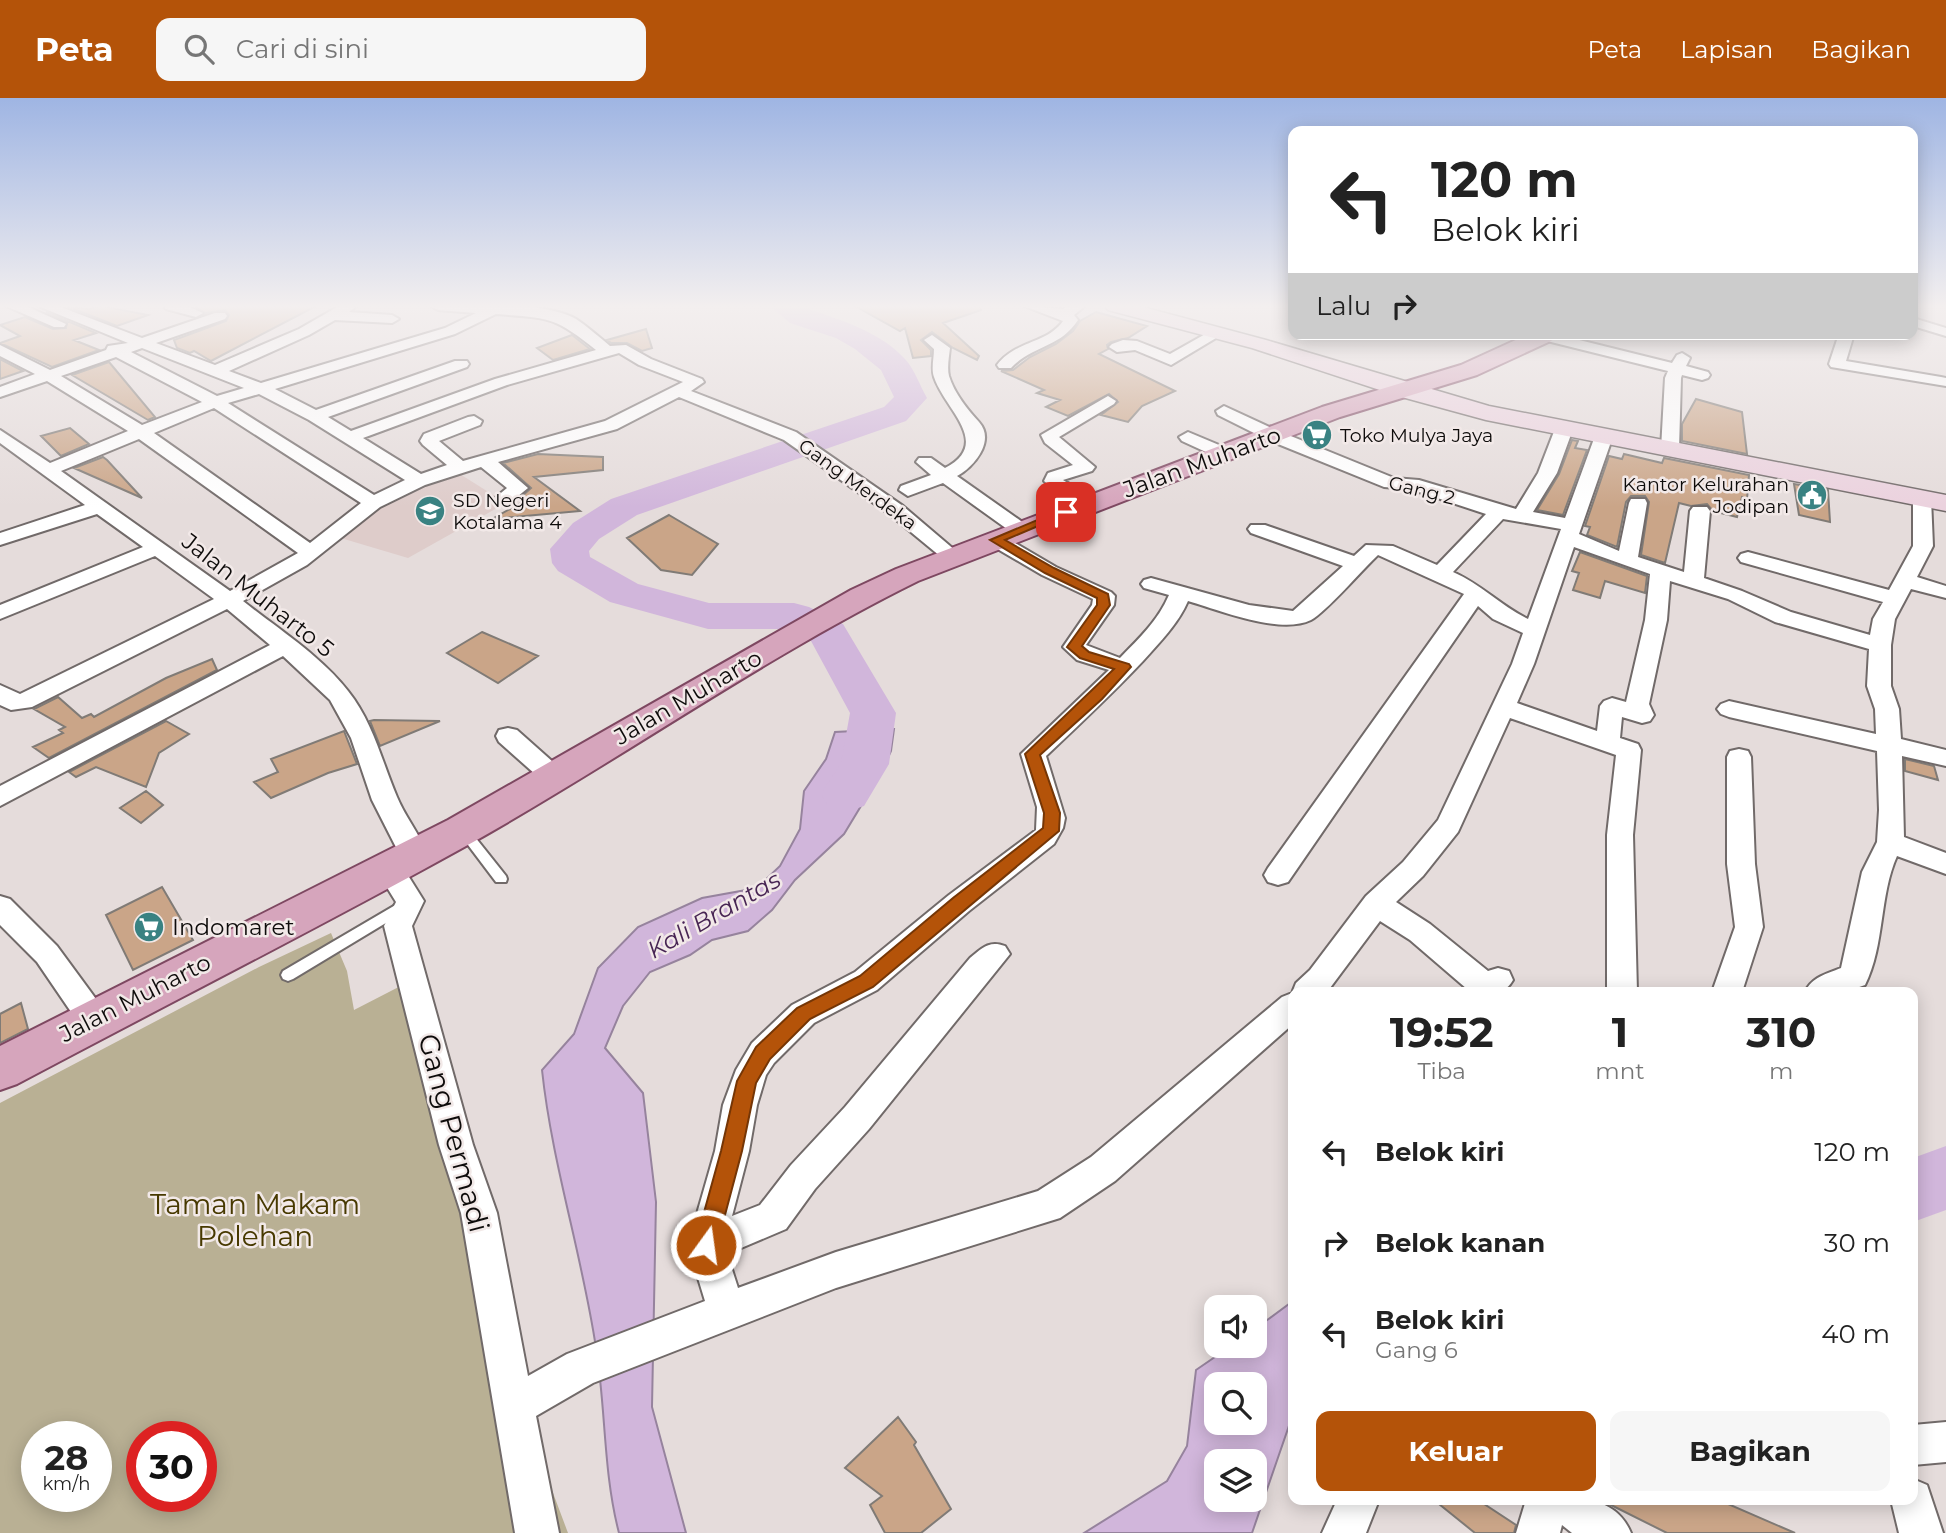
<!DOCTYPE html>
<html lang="id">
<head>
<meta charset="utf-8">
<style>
  :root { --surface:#fff; --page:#f6f6f6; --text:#222; --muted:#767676; --accent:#b45309 }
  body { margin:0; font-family:Montserrat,sans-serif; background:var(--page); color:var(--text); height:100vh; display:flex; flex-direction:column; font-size:26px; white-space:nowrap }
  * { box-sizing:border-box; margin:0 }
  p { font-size:23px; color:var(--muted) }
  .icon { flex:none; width:38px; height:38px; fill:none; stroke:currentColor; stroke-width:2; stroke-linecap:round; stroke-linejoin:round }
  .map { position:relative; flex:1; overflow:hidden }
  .drawer { position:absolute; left:1288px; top:889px; width:630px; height:518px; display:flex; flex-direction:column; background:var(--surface); border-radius:14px; box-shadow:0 4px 18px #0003 }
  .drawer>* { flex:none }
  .hud { position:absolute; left:1288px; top:28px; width:630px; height:214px; border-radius:14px; box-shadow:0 4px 18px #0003; background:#fff; color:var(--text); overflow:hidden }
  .controls { position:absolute; left:1204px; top:1197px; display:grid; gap:14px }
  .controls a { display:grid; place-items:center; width:63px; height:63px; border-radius:14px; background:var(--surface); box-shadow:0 4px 18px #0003; font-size:35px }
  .speed { position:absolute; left:21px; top:1323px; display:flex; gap:14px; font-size:35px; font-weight:700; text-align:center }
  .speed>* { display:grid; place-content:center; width:91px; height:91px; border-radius:50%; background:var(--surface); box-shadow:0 4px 18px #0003; line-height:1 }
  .speed small { font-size:18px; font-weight:400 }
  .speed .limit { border:10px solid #d22; background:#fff; color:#111 }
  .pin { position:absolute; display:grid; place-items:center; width:60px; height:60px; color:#fff; margin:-30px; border-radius:14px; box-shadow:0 4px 10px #0006 }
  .me { position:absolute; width:77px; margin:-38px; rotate:14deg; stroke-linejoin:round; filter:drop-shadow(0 0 5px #0008) }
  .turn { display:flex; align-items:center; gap:24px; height:147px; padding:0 28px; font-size:32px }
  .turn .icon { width:91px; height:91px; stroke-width:2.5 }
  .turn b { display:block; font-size:49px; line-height:60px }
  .then { display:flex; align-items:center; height:66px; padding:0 28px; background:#0003; gap:14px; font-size:26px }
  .eta { display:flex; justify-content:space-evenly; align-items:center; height:119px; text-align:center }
  .eta b { font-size:42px; font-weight:700; line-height:49px }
  .primary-button { display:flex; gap:14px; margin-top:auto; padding:14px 28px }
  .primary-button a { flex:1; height:80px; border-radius:14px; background:var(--accent); color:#fff; font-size:28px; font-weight:700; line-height:80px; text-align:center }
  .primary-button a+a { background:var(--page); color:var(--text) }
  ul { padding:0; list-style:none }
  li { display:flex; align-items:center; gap:21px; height:91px; padding:0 28px }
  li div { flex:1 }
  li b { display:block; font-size:26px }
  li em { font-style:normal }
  header { display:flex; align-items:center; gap:42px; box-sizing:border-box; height:98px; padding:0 35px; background:var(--accent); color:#fff }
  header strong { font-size:33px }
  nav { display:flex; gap:38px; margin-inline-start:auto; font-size:24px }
  .search { width:490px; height:63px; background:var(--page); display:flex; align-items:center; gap:18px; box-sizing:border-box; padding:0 24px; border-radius:14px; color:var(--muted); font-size:26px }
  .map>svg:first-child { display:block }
  .built { fill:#deccca }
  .green { fill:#b9b094; fill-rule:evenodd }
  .water { fill:#d1b6db; stroke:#96839d; stroke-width:2; fill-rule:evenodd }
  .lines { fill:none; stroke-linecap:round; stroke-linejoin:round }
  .river { fill:#d1b6db; fill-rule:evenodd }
  .building { fill:#caa588; stroke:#807b76; stroke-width:2 }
  .service-casing { stroke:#716a69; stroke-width:4 }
  .minor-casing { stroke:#716a69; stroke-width:4 }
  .secondary-casing { stroke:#716a69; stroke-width:3 }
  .primary-casing { stroke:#7e4861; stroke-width:4 }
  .service { fill:#fff; fill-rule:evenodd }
  .minor { fill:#fff; fill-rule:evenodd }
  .secondary { fill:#ebd2de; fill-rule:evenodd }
  .primary { fill:#d6a5bc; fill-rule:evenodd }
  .route { fill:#b45309; stroke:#753606; stroke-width:2 }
  .labels { text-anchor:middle; stroke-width:5; stroke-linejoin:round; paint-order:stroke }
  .far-poi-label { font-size:19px; fill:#0e0c0b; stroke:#f2e9e8; text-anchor:start }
  .far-street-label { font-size:19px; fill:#0e0c0b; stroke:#f2e9e8 }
  .street-label { font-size:23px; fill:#0e0c0b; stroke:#f2e9e8 }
  .poi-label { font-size:23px; fill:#0e0c0b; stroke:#f2e9e8; text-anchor:start }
  .water-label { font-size:24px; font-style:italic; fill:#482554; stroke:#f2e9e8 }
  .near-street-label { font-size:28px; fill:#0e0c0b; stroke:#f2e9e8 }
  .near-park-label { font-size:28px; fill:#473900; stroke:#f2e9e8 }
</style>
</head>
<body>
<header>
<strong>Peta</strong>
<div class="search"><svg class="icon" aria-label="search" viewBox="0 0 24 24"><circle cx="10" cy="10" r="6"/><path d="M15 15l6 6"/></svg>Cari di sini</div>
<nav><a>Peta</a><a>Lapisan</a><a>Bagikan</a></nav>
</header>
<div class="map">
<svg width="1946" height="1435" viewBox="0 0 1946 1435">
  <rect width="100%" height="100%" fill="#e5dcdb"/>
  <path class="built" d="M455,373L506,405L408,460L334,438L391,399Z"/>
  <path class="green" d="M331,835L347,873L354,912L420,878L494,1237L568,1435H0V1005L259,869ZM37,1339H96V1398H37ZM142,1339H201V1398H142Z"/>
  <path class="water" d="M894,631L891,653L881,675L844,736L795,782L772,812L748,833L712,842L690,857L650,874L623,908L605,950L643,995L656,1104L652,1309L686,1435H619C603,1374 606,1311 596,1250C582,1156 552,1066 542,972L574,936L598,870L638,829L702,800L757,790L780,768L800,731L804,693L826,661L835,634Z
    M1293,1203V1316L1252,1435H1084L1167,1383L1187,1348L1196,1272L1231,1248H1255V1231ZM1216,1286H1255V1325H1216ZM1216,1363H1255V1402H1216Z"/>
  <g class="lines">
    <path class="river" d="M770,208C780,208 794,205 803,209C837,221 880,233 905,261C915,272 920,288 927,300L906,323L637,417L599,441L589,453L590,459L638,486L709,505H794L809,509L843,526L896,615L889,666L864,708L846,714L828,708L821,696L841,665L850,615L811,543L786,531H708L610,504L558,473L552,465L550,451L573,425L611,401L884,309L894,299L881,272L855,251L836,240L790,225Z
      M1946,1048V1112L1913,1124V1060Z"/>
  </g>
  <path class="building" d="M66,208L88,211L101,208L148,217L117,228Z
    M194,208H316L211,263L194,253L190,255L177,250L174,242L226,223L229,217L225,212L205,215Z
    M855,208H980L981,212L943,225L979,258L977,262L953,250L932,234L921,242L931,252V258L913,260L905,230L900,233Z
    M46,214L96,235L74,242L99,252L52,269L0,245L20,238L0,227L25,219L53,231L66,230L67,224Z
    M1096,214L1147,228L1128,240L1111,244L1107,247L1108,251L1099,256L1175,293L1142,308L1128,324L1101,317L1118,304L1109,296L1068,318L1046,309L1060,302L1037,295L1044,292L1001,273L1013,272L1030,259L1056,246L1073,233L1080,223Z
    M646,231L652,250L642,253L627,245H611L607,242Z
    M572,237L590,251L553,262L537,250Z
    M0,261L23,273L0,281Z
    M109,264L155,319L148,322L72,277Z
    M1696,301L1742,314L1747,356L1682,343V326Z
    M70,330L89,346L61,358L41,338Z
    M1572,342L1578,343L1575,350L1587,352L1563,417L1537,412L1559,376Z
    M538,356L603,359V372L534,379L580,413L492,421L526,402L521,399L531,390L503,365Z
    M1624,356L1662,365L1664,360L1749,377L1747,401L1742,399L1737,419L1713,413L1707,406L1691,408L1679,405L1665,465L1641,457L1649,404L1645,398H1631L1626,404L1617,449L1587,437L1590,429L1585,428L1609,358L1622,361Z
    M103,359L107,362L142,400L74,370Z
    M1794,386L1828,392L1830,424L1799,417Z
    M669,417L718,446L692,477L661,472L627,440Z
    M1580,454L1647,478L1645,495L1605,483L1600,500L1573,492L1579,475L1572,473Z
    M482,534L538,558L498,585L447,555Z
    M212,561L217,572L49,660L33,649L63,635L59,632L65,629L34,611L58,599L82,620L91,616L94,619L166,580Z
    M374,622L440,623L380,648L370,623Z
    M166,623L189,636L159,655L146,689L96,669L76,679L69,674Z
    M344,633L357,666L328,675L271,700L254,684L278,674L271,661Z
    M1905,661L1934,668L1938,682L1905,673Z
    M146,693L163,707L141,725L120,710Z
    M162,789L193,842L133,872L106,817Z
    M21,905L28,931L0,945V916Z
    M898,1319L916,1344L914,1347L951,1411L921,1435H885L870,1407L882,1398L845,1370Z
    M1434,1402H1478L1516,1427L1514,1435H1475Z
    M1601,1402H1719L1795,1435H1667Z"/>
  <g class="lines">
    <g class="service-casing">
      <path id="service" d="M463,727L467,729L506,778L507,781L506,784H496L459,735L457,732Z
        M404,802L409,803L411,807L409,811L293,881L288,883L283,881L281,877L283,873Z"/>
    </g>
    <g class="minor-casing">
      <path id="minor" d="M6,208H26L66,226L64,229H54Z
        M38,208H58L142,240L215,215H225L227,218L225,221L156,245L215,267L299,231L339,208H357L349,214L392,217L399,221L392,225L335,222L309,237L229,273L261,285L445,230L476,215L438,212L431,208C470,208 543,202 576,221C588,229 599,239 610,248L626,247L651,261L702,281L704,284L691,293L796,334L903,408L963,459L960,463H946L889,416L784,342L679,299L617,331L498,364L528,390L512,403H498L496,399L507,390L481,369L425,387L380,409L307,467L243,503C278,531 321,558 348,593C373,624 382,664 397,699C405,719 420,736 427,756L423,763L413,766L403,763L372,702L351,640L330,602L283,558L0,708V688L270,547L227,511L32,609L11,612L0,607V587L20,596L214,501L155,458L0,521V507L143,449L97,416L0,447V435L85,407L0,345V332L50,365L128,333L47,283L0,299V289L35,276L0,258V247L50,272L106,252L108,248L128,245ZM496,216C549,220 554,218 596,252L495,281L351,333L328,319L467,269L469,266L467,263H455L316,312L275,291L455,236ZM142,250L244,290L217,298L131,254ZM619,255L639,267L683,284L605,323L463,363L439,343L480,327L482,323L474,318L468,319L424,336L420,343L423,347L447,367L421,376L363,340L507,287ZM116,259L202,304L142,327L61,278ZM259,296L309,322L405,382L374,397L228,305ZM214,310L361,405L310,445L154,335ZM139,341L298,455L230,493L61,373Z
        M164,208H187L203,215L196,219L166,211Z
        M1024,208L1063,211L1068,208H1085L1074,217L1078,222C1060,250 1033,247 1011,270H999L997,267C1016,242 1047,246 1063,223Z
        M1913,220L1946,230V238L1913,228Z
        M1216,230L1223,234L1221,237L1171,267L1135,252L1117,254L1109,249L1112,246L1123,242L1137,243L1170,256Z
        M1538,236H1555L1672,265L1677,257L1682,255L1690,260L1686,268L1708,274L1710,277L1708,280L1702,282L1682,277L1681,280L1679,351L1676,355L1670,356L1661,351L1665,280L1668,273L1539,241Z
        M1839,236H1854L1846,263L1941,279L1946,280V288L1831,269L1829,266Z
        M932,237L950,250C949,258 947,270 949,278C954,295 968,312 979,324C996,343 973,370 957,378L1028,428L1031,432L1028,436H1014L943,385L908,398L899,392L901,388L931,377L916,364L919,360H931L945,370C993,345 945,312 934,279C931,271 934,260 934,251L924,242Z
        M1108,298L1116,303L1114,306L1059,339L1095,369L1092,373L1063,382L1095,402L1097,406L1088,412L1067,403L1044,383L1048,375L1073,367L1045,345L1041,337Z
        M1224,308L1276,332L1394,380L1419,382L1516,411L1538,375L1555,331L1558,327H1570L1573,331L1557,375L1533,414L1565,420L1595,338L1598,334H1610L1613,338L1579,436L1619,453L1629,405L1631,401H1645L1647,405L1638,459L1684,474L1690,413L1693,409H1707L1710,413L1704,480L1742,493L1791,514L1870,537L1873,521L1883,504L1741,464L1738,460L1741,456L1748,454L1889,492L1913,448V400L1915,396H1929L1931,400L1933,448L1917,479L1946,488V500L1911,491L1895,521L1891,547V588L1899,611L1901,641L1946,652V668L1902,658L1904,739L1946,755V776L1897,758C1879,798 1885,847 1865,887L1845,894H1805C1812,879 1826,876 1841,870L1862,774L1877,744L1879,712L1877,653L1729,619L1721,616L1717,611L1721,606L1729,603L1876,636L1875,611L1867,588L1869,551L1775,524L1728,501L1670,483L1667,522L1649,606L1654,617L1650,623L1642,625L1622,619L1620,640L1638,646L1641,652L1633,737L1637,894H1607V737L1616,657L1510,620L1458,734L1423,778L1396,804L1430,826L1488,873L1498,870L1509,873L1513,882C1505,898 1482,898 1467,891L1410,842L1380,823L1327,894H1293V926L1115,1083L1060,1120L836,1190L593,1285L536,1318L559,1435H515L461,1115L439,1047L384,828L396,804L375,770L379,763L389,760L399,763L424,803L412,828L473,1047L497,1115L528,1278L567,1256L705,1203L688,1147L715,1053L723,1007L736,972L752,945L792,907L855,874L949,797L1036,732L1037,709L1021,656L1109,572L1077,562L1063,549L1092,507L1093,501L1042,477L989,446L986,442L989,438H1003L1056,469L1111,494L1115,498L1114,507L1086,547L1120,560C1139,540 1158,523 1169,497L1144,490L1141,486L1144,482L1151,480L1249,507L1293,513L1343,468L1251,435L1248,431L1251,427H1265L1354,458L1366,447L1393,448L1437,467L1486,416L1410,391L1384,389L1268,342L1218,317L1216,313ZM1503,421L1561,431L1528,521C1501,508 1481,486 1453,474ZM1574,449L1650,476L1645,522L1626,604L1612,600L1604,603L1600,608L1597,633L1517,605L1534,566ZM1378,457L1464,496L1268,770L1264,777L1268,784L1278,787L1288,784L1478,508L1493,521L1523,535L1512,566L1438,722L1403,764L1366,798L1310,872L1296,885L1292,895L1282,899L1091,1059L1038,1093L836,1154L738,1190L727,1156L786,1131L815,1091L869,1031L1010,856L1005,848C989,842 982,850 970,860L845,1009L791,1067L760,1107L732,1118L749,1053L757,1007L766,977L774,965L814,925L877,892L969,813L1054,746L1063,730L1065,720L1046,658C1079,627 1112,596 1143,563C1160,544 1178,526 1188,503C1219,512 1280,537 1311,522C1325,515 1363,471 1378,457Z
        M1188,334L1231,352L1234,356L1231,360H1219L1182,343L1179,339Z
        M508,630L517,632L562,672L566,678L562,684L553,687L544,684L499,644L496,638L499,632Z
        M1739,651L1748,653L1751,659L1755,766L1763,829L1742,894H1712L1735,829L1727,766V659L1730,653Z
        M0,798L10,801L57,848L104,912L109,921L104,930L93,934L82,930L37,864L0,827Z
        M1946,1324V1364L1913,1367V1327Z
        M1913,1381L1927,1387L1943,1435H1899L1891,1402H1913Z
        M1337,1402H1379L1366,1435H1322Z
        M1526,1402C1565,1400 1613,1392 1631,1435H1572L1562,1427L1560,1435H1516Z"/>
    </g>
    <g class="secondary-casing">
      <path id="secondary" d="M1105,208H1139L1266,242L1489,308L1946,397V413L1486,322L1398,298L1252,250L1108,212Z"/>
    </g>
    <g class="primary-casing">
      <path id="primary" d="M1529,236H1558L1555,241L1477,277L1340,319L918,483C764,559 624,659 475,743C324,827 169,905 17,986L0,992V948L448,722L851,492L896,471L1322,309L1461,267Z"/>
    </g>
    <use href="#service" class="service"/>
    <use href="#minor" class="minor"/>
    <use href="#secondary" class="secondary"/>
    <use href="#primary" class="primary"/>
  </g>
  <linearGradient id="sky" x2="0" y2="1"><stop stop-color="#9fb5e3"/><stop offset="0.51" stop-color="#f3efef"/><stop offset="1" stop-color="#f3efef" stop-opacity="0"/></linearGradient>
  <rect width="1946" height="409" fill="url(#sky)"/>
  <path class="route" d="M1061,412L1071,414L1005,442L1054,470L1108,496L1110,507L1082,548L1089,554L1129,566L1131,569L1102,601L1040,657L1060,715L1059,733L873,889L810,921L770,961L756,985L742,1053L717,1147L714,1155L706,1158L698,1155L695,1147L721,1053L737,983L756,949L797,910L860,878L953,800L1043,730L1044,715L1025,656L1114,571L1080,560L1067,549L1097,507V500L1045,475L990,442Z"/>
  <defs>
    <g id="supermarket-disc" transform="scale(1.575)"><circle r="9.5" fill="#398282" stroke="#f2e9e8"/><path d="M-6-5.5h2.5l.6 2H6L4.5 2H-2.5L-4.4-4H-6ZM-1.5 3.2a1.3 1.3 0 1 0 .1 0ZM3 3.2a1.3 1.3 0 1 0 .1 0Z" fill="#fff"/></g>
    <g id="civic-disc" transform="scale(1.575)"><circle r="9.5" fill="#398282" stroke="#f2e9e8"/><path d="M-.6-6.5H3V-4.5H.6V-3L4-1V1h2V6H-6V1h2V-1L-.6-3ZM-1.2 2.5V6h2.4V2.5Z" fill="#fff"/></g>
    <g id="school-disc" transform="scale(1.575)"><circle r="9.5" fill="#398282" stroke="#f2e9e8"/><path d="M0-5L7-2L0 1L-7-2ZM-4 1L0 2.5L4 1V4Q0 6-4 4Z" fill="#fff"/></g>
  </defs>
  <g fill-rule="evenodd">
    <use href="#supermarket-disc" x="1317" y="337"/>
    <use href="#civic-disc" x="1812" y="397"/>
    <use href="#school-disc" x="430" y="413"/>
    <use href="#supermarket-disc" x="149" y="829"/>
  </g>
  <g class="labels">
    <g class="far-poi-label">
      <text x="1340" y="344">Toko Mulya Jaya</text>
      <text x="1789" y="393" text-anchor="end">Kantor Kelurahan<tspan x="1789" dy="22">Jodipan</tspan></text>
      <text x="453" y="409">SD Negeri<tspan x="453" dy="22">Kotalama 4</tspan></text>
    </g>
    <g class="far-street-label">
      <text transform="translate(858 386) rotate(36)" y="7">Gang Merdeka</text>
      <text transform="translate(1422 392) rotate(14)" y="7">Gang 2</text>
    </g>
    <g class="street-label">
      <text transform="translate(1202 364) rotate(-20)" y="8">Jalan Muharto</text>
      <text transform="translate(258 497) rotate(38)" y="8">Jalan Muharto 5</text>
      <text transform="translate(688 599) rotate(-30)" y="8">Jalan Muharto</text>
      <text transform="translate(135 900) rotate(-27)" y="8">Jalan Muharto</text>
    </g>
    <g class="poi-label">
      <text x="172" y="837">Indomaret</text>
    </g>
    <g class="water-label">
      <text transform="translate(714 817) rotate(-30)" y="8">Kali Brantas</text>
    </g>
    <g class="near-street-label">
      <text transform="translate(454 1035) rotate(75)" y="10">Gang Permadi</text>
    </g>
    <g class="near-park-label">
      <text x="255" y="1116">Taman Makam<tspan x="255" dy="32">Polehan</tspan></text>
    </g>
  </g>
</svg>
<div class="controls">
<a><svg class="icon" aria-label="sound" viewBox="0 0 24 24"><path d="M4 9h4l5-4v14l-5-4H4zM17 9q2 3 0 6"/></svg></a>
<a><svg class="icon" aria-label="search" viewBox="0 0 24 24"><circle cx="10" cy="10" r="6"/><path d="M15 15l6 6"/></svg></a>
<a><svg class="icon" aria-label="layers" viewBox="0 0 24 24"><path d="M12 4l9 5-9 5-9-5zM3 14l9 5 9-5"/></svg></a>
</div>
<div class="speed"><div>28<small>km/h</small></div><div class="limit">30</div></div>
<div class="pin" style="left:1066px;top:414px;background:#d93025"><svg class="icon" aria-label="arrive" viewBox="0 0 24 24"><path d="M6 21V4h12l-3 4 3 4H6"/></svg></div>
<svg class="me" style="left:706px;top:1147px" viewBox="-20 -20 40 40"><circle r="17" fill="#b45309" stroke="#fff" stroke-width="3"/><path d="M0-11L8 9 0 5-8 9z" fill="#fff"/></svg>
<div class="hud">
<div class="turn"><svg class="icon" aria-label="left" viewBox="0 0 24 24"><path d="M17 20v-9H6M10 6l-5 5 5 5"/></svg><div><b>120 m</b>Belok kiri</div></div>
<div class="then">Lalu<svg class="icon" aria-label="right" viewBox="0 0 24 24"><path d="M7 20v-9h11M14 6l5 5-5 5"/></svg></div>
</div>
<section class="drawer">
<div class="eta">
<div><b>19:52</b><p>Tiba</p></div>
<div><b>1</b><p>mnt</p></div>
<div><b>310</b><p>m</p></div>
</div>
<ul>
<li><svg class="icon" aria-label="left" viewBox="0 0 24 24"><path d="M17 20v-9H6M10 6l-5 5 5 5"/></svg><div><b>Belok kiri</b></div><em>120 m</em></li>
<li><svg class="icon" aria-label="right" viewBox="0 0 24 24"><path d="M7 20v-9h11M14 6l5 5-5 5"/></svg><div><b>Belok kanan</b></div><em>30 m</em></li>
<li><svg class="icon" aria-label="left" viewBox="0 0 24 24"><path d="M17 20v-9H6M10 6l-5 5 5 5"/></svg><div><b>Belok kiri</b><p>Gang 6</p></div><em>40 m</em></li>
</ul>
<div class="primary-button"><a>Keluar</a><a>Bagikan</a></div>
</section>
</div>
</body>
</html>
